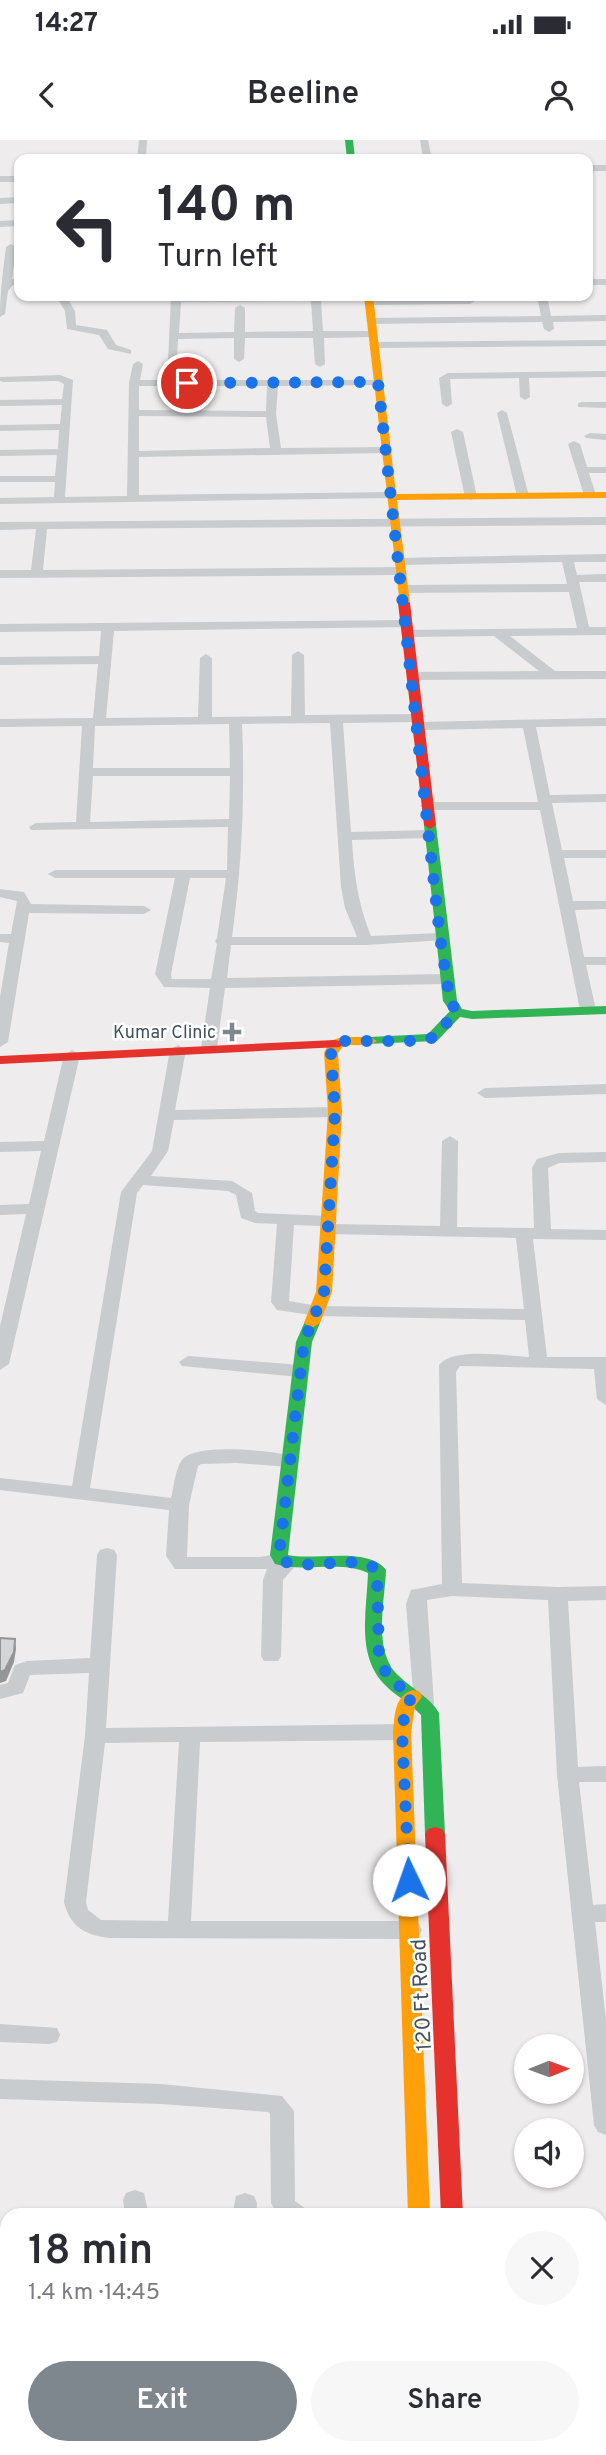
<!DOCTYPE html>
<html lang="en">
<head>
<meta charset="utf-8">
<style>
  :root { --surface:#fff; --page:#f7f7f7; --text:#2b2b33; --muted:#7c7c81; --accent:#7e878d }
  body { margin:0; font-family:Overpass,sans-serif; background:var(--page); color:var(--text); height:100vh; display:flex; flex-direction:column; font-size:26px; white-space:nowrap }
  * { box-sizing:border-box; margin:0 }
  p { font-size:23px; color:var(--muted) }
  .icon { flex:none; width:38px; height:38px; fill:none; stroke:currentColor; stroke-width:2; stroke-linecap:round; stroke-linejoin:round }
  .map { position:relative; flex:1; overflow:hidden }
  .side { position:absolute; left:0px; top:2068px; width:607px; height:247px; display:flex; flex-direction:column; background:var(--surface); border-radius:21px 21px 0 0; box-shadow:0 2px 5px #0004 }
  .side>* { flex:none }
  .banner { position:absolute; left:14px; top:14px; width:579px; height:147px; border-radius:14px; box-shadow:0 2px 5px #0004; background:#fff; color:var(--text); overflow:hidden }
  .needle { width:46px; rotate:89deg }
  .tools { position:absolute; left:514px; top:1894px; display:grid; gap:14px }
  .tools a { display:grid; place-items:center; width:70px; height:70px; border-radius:50%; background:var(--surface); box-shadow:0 2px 5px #0004; font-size:35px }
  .pin { position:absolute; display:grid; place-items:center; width:60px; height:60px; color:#fff; margin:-30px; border:4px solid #fff; border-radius:50%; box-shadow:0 2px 7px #0007 }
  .me { position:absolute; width:77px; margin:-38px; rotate:357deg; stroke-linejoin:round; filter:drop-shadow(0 0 5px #0008) }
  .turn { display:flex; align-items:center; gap:24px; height:147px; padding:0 28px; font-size:32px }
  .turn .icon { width:91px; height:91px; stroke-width:2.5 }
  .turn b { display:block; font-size:49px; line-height:60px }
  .round { display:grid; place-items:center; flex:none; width:74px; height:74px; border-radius:37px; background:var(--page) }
  .summary { display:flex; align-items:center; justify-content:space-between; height:119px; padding:0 28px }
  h1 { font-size:42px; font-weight:600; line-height:52px }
  .action { display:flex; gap:14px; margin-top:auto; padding:14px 28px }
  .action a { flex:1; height:80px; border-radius:42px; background:var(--accent); color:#fff; font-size:28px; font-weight:600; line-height:80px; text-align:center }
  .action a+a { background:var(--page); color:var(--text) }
  .status { display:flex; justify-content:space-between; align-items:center; height:49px; padding:0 35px; background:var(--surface); direction:ltr }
  .status svg { height:19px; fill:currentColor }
  header { display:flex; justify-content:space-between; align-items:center; height:91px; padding:0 28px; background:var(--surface); font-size:32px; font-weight:600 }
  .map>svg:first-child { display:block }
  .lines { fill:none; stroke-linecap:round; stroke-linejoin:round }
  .street { fill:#c8ccce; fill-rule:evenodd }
  .fast { fill:#30b455; fill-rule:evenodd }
  .slow { fill:#ff9f0a; fill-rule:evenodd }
  .jam { fill:#e5322d; fill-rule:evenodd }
  .shaded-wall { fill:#949596 }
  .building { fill:#d4d5d7; stroke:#949596; stroke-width:2 }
  .route { stroke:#1a73e8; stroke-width:12; stroke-dasharray:0 21.6 }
  .poi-dot { fill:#7e878d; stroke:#fff; stroke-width:2.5 }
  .labels { text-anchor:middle; stroke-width:5; stroke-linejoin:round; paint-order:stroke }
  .poi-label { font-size:18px; fill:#42515a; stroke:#fff; text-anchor:end }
  .near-street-label { font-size:21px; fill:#42515a; stroke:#fff }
</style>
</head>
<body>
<div class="status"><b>14:27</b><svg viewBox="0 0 49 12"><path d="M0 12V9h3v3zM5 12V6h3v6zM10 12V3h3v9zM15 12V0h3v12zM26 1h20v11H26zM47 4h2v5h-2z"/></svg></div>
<header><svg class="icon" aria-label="back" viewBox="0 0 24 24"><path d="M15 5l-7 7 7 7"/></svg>Beeline<svg class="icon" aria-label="person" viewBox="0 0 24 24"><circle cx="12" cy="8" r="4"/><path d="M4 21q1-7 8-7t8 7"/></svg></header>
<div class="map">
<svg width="606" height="2315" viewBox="0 0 606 2315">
  <rect width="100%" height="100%" fill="#eeecec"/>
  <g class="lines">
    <path class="street" d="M139,0H147L146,19H137Z
      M420,0H428L432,19H423Z
      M209,14L351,15L356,18L206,19L204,17Z
      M588,25H606V31H588Z
      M0,36H19V42H0Z
      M19,57V63L0,64V58Z
      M19,80V86L0,87V81Z
      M11,104L16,107L12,139L19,140V146L13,145L8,151L5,174L0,177C0,152 3,132 6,107Z
      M588,139H606V145H588Z
      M56,156H66L75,171L76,185L107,190L116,205L131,210V214L108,209L99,195L67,189L65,171Z
      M171,156H371L372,159L470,158L475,161L470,164L369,165L365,161H321L323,191H372L377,194L372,197L324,198L325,224L320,227L315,224L313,198H245L244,219L239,222L234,219V198L178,199L177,219L168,221ZM311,161L313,191L245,192V168L240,165L235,168L234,192L179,193L181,162Z
      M537,156H547L551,176L606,175V181L553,182L554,189L549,192L544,189L542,182L371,184L366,181L371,178L541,176Z
      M606,200V206L374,208L369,205L374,202Z
      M138,221L143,224L140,240H382L383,242L378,245L278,246L276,274L281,308L386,307L392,310L386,313L139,317V355L390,352L396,355L390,358L0,364V358L54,357L55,342H0V336H55L57,315L0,316V310L58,309L59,290L0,291V285L60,284L62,265L3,266H0V260L62,259L64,244L58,241L3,242L0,241V237L60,235L73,240L65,357L127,356L129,243L133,224ZM139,246H267L266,271L139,270ZM139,276L266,277L270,308L139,311Z
      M606,231V237L529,238L530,257L525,260L520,257L519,238L450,239L452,264L447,267L442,264L439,238L448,233Z
      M582,262H606V268L578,267V263Z
      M502,270L507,273L529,356L527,358L517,356L497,273Z
      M457,289L463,292L477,357L471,360L465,357L451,292Z
      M590,293L606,294V300L586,298L584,296Z
      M574,301L580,304L587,327H606V333H589L596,355L594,357L584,355L568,304Z
      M606,377V385L47,389L43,430L401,427L407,431L401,435L0,438V430H31L36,389L0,390V382Z
      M606,414V422H574L577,435L606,434V442H579L589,487H606V495L510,496L555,531H606V539L413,540L407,536L413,532L539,531L494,496L408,497L402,493L404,490L577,488L569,452L403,453L397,449L403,445L567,444L562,422L399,425L395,424V418Z
      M407,480L411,481V487L114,491L106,578L198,577L200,518L206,514L212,518V577L291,576L292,515L298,511L304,515L305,575L417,574L424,578L417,582L343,583L351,692L431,690L438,694L431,698L352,700C354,735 358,764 371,796L440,793L445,794L447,797L445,800L366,805H231L227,838L447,834L455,839L447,844L225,848L217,908L209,913L203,911L201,908L210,848L164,847L155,834L175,738H55L48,734L55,730H227L228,687L31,690L29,687L36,683L76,682L82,586L0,587V579L93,578L98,524L0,525V517L99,516L101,491L0,492V484ZM330,583L341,747L345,768L357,797H232C242,725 245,656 242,584ZM229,584L230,628H93L95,586ZM93,636H230L229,679L90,682ZM190,738H226L217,798L215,801L217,804L211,839H172L171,834Z
      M606,578V586L536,587L550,655L606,654V662L552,663L562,710H606V718H564L573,761H606V769L575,770L584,817H606V825H586L596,870L588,875L580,870L540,670H427L420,666L427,662H538L523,588L419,590L412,586L419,582Z
      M0,749L24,752L31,764L144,766L151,770L144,774L29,773L8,902L0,907V857L9,803L0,802V794H11L17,761L0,757Z
      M178,905L186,910L175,970L335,967L343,972L335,977L174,980L168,1011L151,1036L232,1041L252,1053L255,1071L258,1073L329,1076L335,1077L337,1081L335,1084L440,1086L442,1001L450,996L458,1001L457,1087L534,1088L532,1028L537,1019L559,1013L606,1012V1022L559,1023L548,1028L551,1089L606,1090V1100L533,1099L547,1217H606V1265L597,1259L594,1229L460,1226L456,1232L462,1443L558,1447L606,1446V1460L568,1461L578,1627L606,1626V1642H579L593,1765L606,1764V1782H595L606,1880V1995L598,1992L594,1985L557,1635L548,1460L452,1456L427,1460L434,1564L431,1569L424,1571L417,1569L414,1564L406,1464L411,1450L442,1444L439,1225C453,1207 507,1216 529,1217L525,1180L318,1176L277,1170L271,1162L277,1084L255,1083L241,1078L236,1055L228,1051L143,1045L137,1053L90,1348L171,1358C174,1347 175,1329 182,1320C196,1302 276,1311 297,1317L299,1321L297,1325L290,1327L236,1323L201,1324L198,1326L189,1365L187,1417H260L281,1413L295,1418L298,1423L283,1440L281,1516L278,1521H264L261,1516L263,1440L267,1429H175L166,1416L169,1370L0,1350V1338L72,1346L121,1052L152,1011L170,910ZM294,1085L322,1086L320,1089L322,1093L328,1094L516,1098L524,1169L318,1166L289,1161Z
      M72,910L80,915L9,1224L0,1230V1186L26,1074L0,1075V1065L29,1064L41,1011L0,1012V1002L44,1001L64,915Z
      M606,944V954L485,958L477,953L485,948Z
      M188,1216L300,1225L309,1231L300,1237L182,1226L179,1222Z
      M107,1408L114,1410L117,1415L106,1588L402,1584L409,1587L412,1592L409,1597L402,1600L200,1602L191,1781H411L419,1784L422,1790L419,1796L411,1799L111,1798C86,1796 70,1787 64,1762L85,1596L89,1533L30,1535L23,1553L0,1559V1545L8,1543L15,1525L27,1521L90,1518L97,1415L100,1410ZM179,1602L168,1781L101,1780L88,1770L86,1762L105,1603Z
      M0,1884L57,1888L60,1895L57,1902L49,1904L0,1902Z
      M0,1939L161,1944L282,1956L294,1971L295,2061L306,2069L309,2076H278L271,2063L270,1974L268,1972L161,1964L0,1959Z
      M135,2050L144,2053L149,2076H125L123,2060L126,2053Z
      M245,2053L254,2056L257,2063L256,2076H232L236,2056Z
      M600,2256H606V2280H600Z
      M83,2308H109V2315H83Z
      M216,2308H242V2315H216Z"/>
    <path class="fast" d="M345,0H353L355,19H347Z
      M430,681L436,685L457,861L462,869L472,871L606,866V874L472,879L460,877L437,901L365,904L363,901L370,897L428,894L450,871L443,861L424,685Z
      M312,1178L320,1183L312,1202L288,1415C313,1421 369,1406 386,1430C385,1461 372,1512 399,1536C412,1549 430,1557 439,1573L445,1694L442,1699L435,1701L428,1699L425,1694L421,1575C410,1563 394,1555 383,1543C356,1513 367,1469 368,1433C340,1420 305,1433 275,1424L270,1415L296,1202L306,1179Z"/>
    <path class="slow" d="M364,156H373L396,354L606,352V358L397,360L410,463L400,465Z
      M342,897H370L377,901L370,905H344L338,913L342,972L332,1152L320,1183L312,1188L304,1183L316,1152L328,972L324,913L330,901Z
      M413,1550L420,1552L422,1557L415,1566L411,1592L430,2076H408L393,1592C395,1575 394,1556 413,1550Z
      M0,2247H7V2267H0Z"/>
    <path class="jam" d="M404,460L410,463L436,685L430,689L424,685L398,463Z
      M335,900L340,901L342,904L340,907L0,924V916Z
      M435,1687L442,1689L445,1694L463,2076H441L425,1694L428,1689Z
      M419,2308H443V2315H419Z
      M450,2308H474L475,2315H451Z"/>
  </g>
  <path class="shaded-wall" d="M15,1499L16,1509L14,1522L6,1541L0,1543V1532Z"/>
  <path class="building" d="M0,1498L15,1499L14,1512L5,1530L0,1532Z"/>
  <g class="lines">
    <path class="route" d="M187,243L378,242L440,797L450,861L457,872L432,898L409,901H342L335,904L331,913L335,972L324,1152L304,1202L279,1415L281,1420C306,1433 358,1412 377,1430L379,1518L388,1537L413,1557L406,1564L402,1592L409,1740"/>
  </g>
  <path class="poi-dot" d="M228.5 881.5h7v7h7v7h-7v7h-7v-7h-7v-7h7z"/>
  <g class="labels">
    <g class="poi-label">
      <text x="216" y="898">Kumar Clinic</text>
    </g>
    <g class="near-street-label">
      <text transform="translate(421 1855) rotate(-93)" y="7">120 Ft Road</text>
    </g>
  </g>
</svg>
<div class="tools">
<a><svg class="needle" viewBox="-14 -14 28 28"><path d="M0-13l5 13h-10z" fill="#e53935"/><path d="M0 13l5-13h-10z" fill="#7c7c81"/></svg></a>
<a><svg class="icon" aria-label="sound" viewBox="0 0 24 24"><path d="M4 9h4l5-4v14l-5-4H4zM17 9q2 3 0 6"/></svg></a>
</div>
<div class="pin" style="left:187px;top:243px;background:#d93025"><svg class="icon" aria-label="arrive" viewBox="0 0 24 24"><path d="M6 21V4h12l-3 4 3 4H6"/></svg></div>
<svg class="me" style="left:409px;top:1740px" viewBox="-20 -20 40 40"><circle r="19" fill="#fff"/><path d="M0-13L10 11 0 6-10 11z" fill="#1a73e8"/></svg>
<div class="banner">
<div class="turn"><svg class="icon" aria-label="left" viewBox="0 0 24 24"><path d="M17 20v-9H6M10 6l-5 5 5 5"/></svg><div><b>140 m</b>Turn left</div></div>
</div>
<section class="side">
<div class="summary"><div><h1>18 min</h1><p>1.4 km · 14:45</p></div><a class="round"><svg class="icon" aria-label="close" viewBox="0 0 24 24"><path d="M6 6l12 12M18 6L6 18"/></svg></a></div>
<div class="action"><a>Exit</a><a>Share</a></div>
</section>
</div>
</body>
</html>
